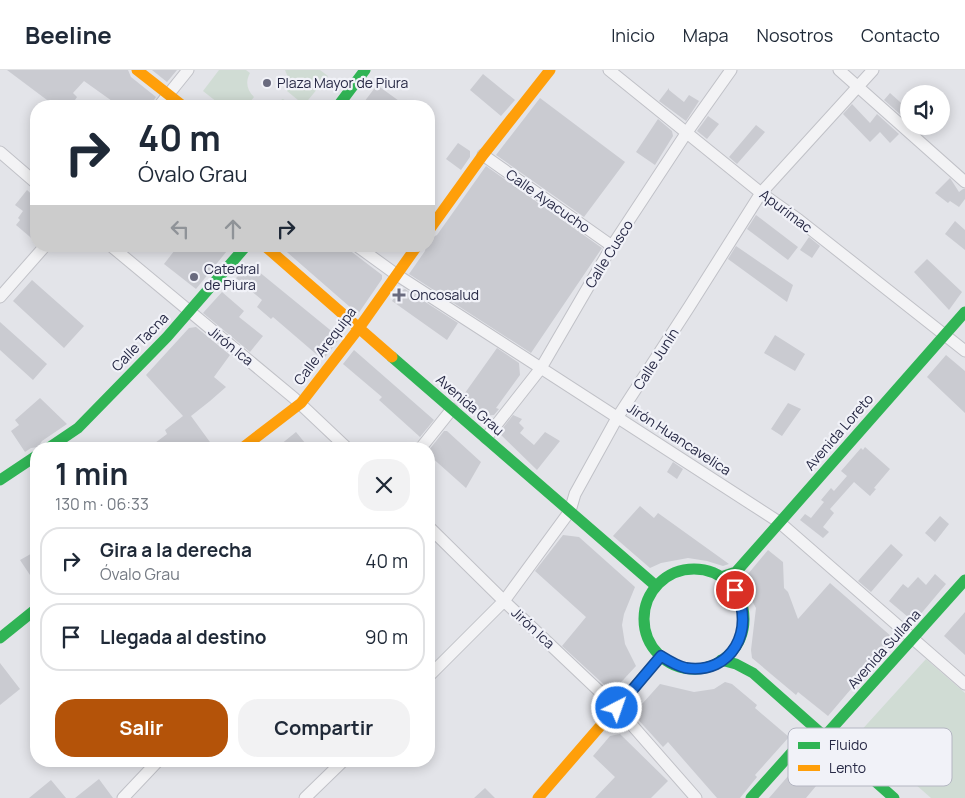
<!DOCTYPE html>
<html lang="es">
<head>
<meta charset="utf-8">
<style>
  :root { --surface:#fff; --page:#f2f2f3; --text:#1f2937; --muted:#747a83; --line:#e0e1e3; --accent:#b45309 }
  body { margin:0; font-family:Manrope,sans-serif; background:var(--page); color:var(--text); height:100vh; display:flex; flex-direction:column; font-size:19px; white-space:nowrap }
  * { box-sizing:border-box; margin:0 }
  p { font-size:16px; color:var(--muted) }
  .icon { flex:none; width:28px; height:28px; fill:none; stroke:currentColor; stroke-width:2; stroke-linecap:round; stroke-linejoin:round }
  .map { position:relative; flex:1; overflow:hidden }
  .side { position:absolute; left:30px; top:372px; width:405px; height:325px; display:flex; flex-direction:column; background:var(--surface); border-radius:20px; box-shadow:0 2px 12px #0003 }
  .side>* { flex:none }
  .banner { position:absolute; left:30px; top:30px; width:405px; height:152px; border-radius:20px; box-shadow:0 2px 12px #0003; background:#fff; color:var(--text); overflow:hidden }
  .buttons { position:absolute; left:900px; top:15px; display:grid; gap:10px }
  .buttons a { display:grid; place-items:center; width:50px; height:50px; border-radius:50%; background:var(--surface); box-shadow:0 2px 12px #0003; font-size:25px }
  .pin { position:absolute; display:grid; place-items:center; width:42px; height:42px; color:#fff; margin:-21px; border:2px solid #fff; border-radius:50%; box-shadow:0 1px 5px #0007 }
  .me { position:absolute; width:55px; margin:-28px; rotate:41deg; stroke-linejoin:round; filter:drop-shadow(0 0 4px #0008) }
  .turn { display:flex; align-items:center; gap:18px; height:105px; padding:0 25px; font-size:22px }
  .turn .icon { width:65px; height:65px; stroke-width:2.5 }
  .turn b { display:block; font-size:35px; line-height:42px }
  .lanes { display:flex; align-items:center; height:48px; padding:0 25px; background:#0003; justify-content:center; gap:25px; direction:ltr }
  .lanes .off { opacity:.35 }
  .round { display:grid; place-items:center; flex:none; width:52px; height:52px; border-radius:20px; background:var(--page) }
  .overview { display:flex; align-items:center; justify-content:space-between; height:85px; padding:0 25px }
  h1 { font-size:30px; font-weight:700; line-height:38px }
  .action { display:flex; gap:10px; margin-top:auto; padding:10px 25px }
  .action a { flex:1; height:58px; border-radius:20px; background:var(--accent); color:#fff; font-size:20px; font-weight:700; line-height:58px; text-align:center }
  .action a+a { background:var(--page); color:var(--text) }
  ul { padding:0; list-style:none }
  li { display:flex; align-items:center; gap:15px; height:68px; margin:0 10px 8px; padding:0 15px; border:2px solid var(--line); border-radius:20px }
  li div { flex:1 }
  li b { display:block; font-size:19px }
  li em { font-style:normal }
  header { display:flex; align-items:center; gap:30px; box-sizing:border-box; height:70px; padding:0 25px; background:var(--surface); border-bottom:1px solid var(--line) }
  header strong { font-size:24px }
  nav { display:flex; gap:28px; margin-inline-start:auto; font-size:18px }
  .map>svg:first-child { display:block }
  .green { fill:#d0dcd4 }
  .building { fill:#cacbd1 }
  .lines { fill:none; stroke-linecap:round; stroke-linejoin:round }
  .street-casing { stroke:#c0c1c7; stroke-width:13 }
  .street { stroke:#f3f3f5; stroke-width:11 }
  .fast { stroke:#30b455; stroke-width:11 }
  .slow { stroke:#ff9f0a; stroke-width:11 }
  .route-casing { stroke:#114b97; stroke-width:12 }
  .route { stroke:#1a73e8; stroke-width:9 }
  .poi-dot { fill:#696a7e; stroke:#f1f2f8; stroke-width:2 }
  .labels { text-anchor:middle; stroke-width:4.5; stroke-linejoin:round; paint-order:stroke }
  .poi-label { font-size:14px; fill:#272945; stroke:#f1f2f8; text-anchor:start }
  .street-label { font-size:14px; fill:#272945; stroke:#f1f2f8 }
  .key { fill:#f1f2f8; stroke:#b4b6c2; stroke-width:1 }
  .key-label { font-size:14px; fill:#272945 }
</style>
</head>
<body>
<header>
<strong>Beeline</strong>
<nav><a>Inicio</a><a>Mapa</a><a>Nosotros</a><a>Contacto</a></nav>
</header>
<div class="map">
<svg width="965" height="728" viewBox="0 0 965 728">
  <rect width="100%" height="100%" fill="#e3e4e9"/>
  <path class="green" d="M219,0H246L250,3C245,12 247,20 254,27L247,36H222L203,21Z
    M285,0H320L328,6L304,35L287,21L289,10Z
    M283,29L292,36H257L260,32L271,35Z
    M926,589L965,623V728H931L858,664Z"/>
  <path class="building" d="M7,0H128L131,7L156,27L150,36H119L84,11L73,23L77,27L71,36H55Z
    M152,0H177L167,12Z
    M483,4L515,30L501,46L470,20Z
    M377,15L406,36H361Z
    M669,18V20L684,32L689,25L699,31L686,51L659,31Z
    M890,23L909,40V52L884,30Z
    M540,28L625,92L584,147L496,85Z
    M852,34L870,53L877,44L899,64L890,73L880,62L870,72L843,44Z
    M708,46L719,54L707,69L697,61Z
    M658,49L672,61L673,66L655,95L636,82Z
    M756,55L765,62L737,94L729,87Z
    M458,73L470,81V87L461,100L446,89Z
    M486,96L602,178L531,283L409,204L425,181L426,176H429V169L437,165Z
    M950,108L959,122L963,119H965V129L959,137L950,131L948,133L935,123Z
    M27,120L36,128V172L16,155L20,150L18,148L23,141L15,135Z
    M756,145L798,177L788,190L747,159Z
    M955,151L965,160V180L945,164Z
    M809,167L820,176L812,188L800,180Z
    M178,176H231L196,219L164,194Z
    M280,176H344L382,205V209L358,244Z
    M736,176L793,215L787,232L728,189Z
    M927,189L962,222L949,240L914,202Z
    M248,196H252L340,268L323,290L273,247L271,249L257,237L262,230L236,208Z
    M32,210L84,256L64,278L13,231Z
    M405,219L458,253L447,270L392,231L398,222Z
    M222,222L244,241L239,247L263,266L250,282L203,243Z
    M0,252L47,294L33,310L0,280Z
    M196,257L230,285L214,307L226,317L210,331L191,346L215,379H147L167,364L165,360L183,346L146,305L189,258Z
    M775,265L805,284L795,301L764,283Z
    M497,278L519,293L520,305L496,338L499,339L494,345L481,346L460,330Z
    M354,280L434,350L420,367L379,330L382,327L343,294Z
    M946,285L965,301V343L927,307Z
    M40,328L67,354L42,371L38,377L31,378L25,382L11,361L19,355L15,350Z
    M788,333L801,339L782,366L771,359Z
    M513,345L522,349L519,353L524,358L520,363L534,375L545,362L560,371L537,400L499,363Z
    M444,361H447L481,392L466,418L429,385V380Z
    M296,362L310,379H275Z
    M865,377L890,399L874,418L876,419L870,426L854,412L830,439L834,443L823,457L829,462L823,468L800,450L805,444L811,448L824,432L821,430L831,418L834,421L847,406L841,401L861,378L863,380Z
    M673,392L683,399L677,409L667,402Z
    M640,436L654,448L658,443L729,494L723,496L707,491L688,488L661,493L650,498L613,466Z
    M940,446L949,454L935,472L925,463Z
    M563,465L579,467L635,517L624,544L622,555L625,574L636,596L612,622L562,576L586,547L535,501Z
    M891,474L903,485L871,522L858,511Z
    M768,480L783,492L784,518L788,522L798,549L830,513L892,567L886,574L889,577L875,593L874,592L828,646L798,622L796,625L752,588L751,580L756,538L743,515V510Z
    M36,481V514L20,490Z
    M935,504L946,514L914,552L889,531L903,514L908,518L918,507L926,515Z
    M965,542V585L944,566Z
    M0,593L20,619L0,635Z
    M725,612L732,614L757,635L755,638L789,667L755,705L757,707L740,728H717L668,672L663,677L633,644L660,614L694,622L714,619Z
    M620,664L668,711L651,728H595L615,707L593,686L610,666Z
    M810,688L826,704L806,728H769L789,705L792,706Z
    M99,709L113,728H75Z
    M51,710L66,728H29Z
    M485,718L495,728H474Z"/>
  <g class="lines">
    <g class="street-casing">
      <path id="street" d="M609,0L761,123L799,150L965,281
        M839,0L965,112
        M159,36L188,0
        M0,82L36,113
        M483,85L612,176
        M111,176L294,328L348,379
        M357,176L397,205L779,452L965,614
        M0,227L45,176
        M486,368L541,298L612,176L687,62L731,0
        M420,379L452,339
        M429,457L504,531L617,638L696,728
        M429,606L504,531L570,441L575,424L617,348L689,237L761,123L873,0
        M123,728L158,691
        M305,728L343,691"/>
    </g>
    <use href="#street" class="street"/>
    <path class="fast" d="M338,36L365,0
      M392,287L656,516
      M47,379L78,358L167,267L246,176
      M0,410L36,386
      M644 549a50 50 0 1 1 100 0a50 50 0 1 1-100 0Z
      M721,507L736,502L965,242
      M0,568L36,539
      M721,590L736,594L753,603L894,728
      M751,728L803,670L825,666L965,510"/>
    <path class="slow" d="M137,0L183,36
      M429,160L483,85L550,0
      M265,176L392,287
      M241,379L301,333L359,258L417,176
      M538,728L661,586"/>
  </g>
  <g class="lines">
    <g class="route-casing">
      <path id="route" d="M617,638L661,586C669,591 677,596 686,598C732,605 756,559 735,520"/>
    </g>
    <use href="#route" class="route"/>
  </g>
  <g class="poi-dot">
    <circle cx="267" cy="13" r="5"/>
    <circle cx="194" cy="207" r="5"/>
    <path d="M396.5 217.5h5v5h5v5h-5v5h-5v-5h-5v-5h5z"/>
  </g>
  <g class="labels">
    <g class="poi-label">
      <text x="277" y="18">Plaza Mayor de Piura</text>
      <text x="204" y="204">Catedral<tspan x="204" dy="16">de Piura</tspan></text>
      <text x="410" y="230">Oncosalud</text>
    </g>
    <g class="street-label">
      <text transform="translate(548 131) rotate(35)" y="5">Calle Ayacucho</text>
      <text transform="translate(786 141) rotate(37)" y="5">Apurímac</text>
      <text transform="translate(609 184) rotate(-58)" y="5">Calle Cusco</text>
      <text transform="translate(140 272) rotate(-46)" y="5">Calle Tacna</text>
      <text transform="translate(231 276) rotate(39)" y="5">Jirón Ica</text>
      <text transform="translate(325 276) rotate(-53)" y="5">Calle Arequipa</text>
      <text transform="translate(656 289) rotate(-57)" y="5">Calle Junín</text>
      <text transform="translate(470 335) rotate(41)" y="5">Avenida Grau</text>
      <text transform="translate(839 362) rotate(-49)" y="5">Avenida Loreto</text>
      <text transform="translate(679 369) rotate(33)" y="5">Jirón Huancavelica</text>
      <text transform="translate(533 558) rotate(43)" y="5">Jirón Ica</text>
      <text transform="translate(884 579) rotate(-48)" y="5">Avenida Sullana</text>
    </g>
  </g>
  <rect x="788" y="658" width="164" height="58" rx="8" class="key"/>
  <rect x="798" y="672" width="22" height="7" fill="#30b455"/>
  <rect x="798" y="695" width="22" height="6" fill="#ff9f0a"/>
  <g class="key-label">
    <text x="829" y="680">Fluido</text>
    <text x="829" y="703">Lento</text>
  </g>
</svg>
<div class="buttons">
<a><svg class="icon" aria-label="sound" viewBox="0 0 24 24"><path d="M4 9h4l5-4v14l-5-4H4zM17 9q2 3 0 6"/></svg></a>
</div>
<div class="pin" style="left:735px;top:520px;background:#d93025"><svg class="icon" aria-label="arrive" viewBox="0 0 24 24"><path d="M6 21V4h12l-3 4 3 4H6"/></svg></div>
<svg class="me" style="left:617px;top:638px" viewBox="-20 -20 40 40"><circle r="17" fill="#1a73e8" stroke="#fff" stroke-width="3"/><path d="M0-11L8 9 0 5-8 9z" fill="#fff"/></svg>
<div class="banner">
<div class="turn"><svg class="icon" aria-label="right" viewBox="0 0 24 24"><path d="M7 20v-9h11M14 6l5 5-5 5"/></svg><div><b>40 m</b>Óvalo Grau</div></div>
<div class="lanes"><svg class="icon off" aria-label="left" viewBox="0 0 24 24"><path d="M17 20v-9H6M10 6l-5 5 5 5"/></svg><svg class="icon off" aria-label="ahead" viewBox="0 0 24 24"><path d="M12 20V5M6 11l6-6 6 6"/></svg><svg class="icon" aria-label="right" viewBox="0 0 24 24"><path d="M7 20v-9h11M14 6l5 5-5 5"/></svg></div>
</div>
<section class="side">
<div class="overview"><div><h1>1 min</h1><p>130 m · 06:33</p></div><a class="round"><svg class="icon" aria-label="close" viewBox="0 0 24 24"><path d="M6 6l12 12M18 6L6 18"/></svg></a></div>
<ul>
<li><svg class="icon" aria-label="right" viewBox="0 0 24 24"><path d="M7 20v-9h11M14 6l5 5-5 5"/></svg><div><b>Gira a la derecha</b><p>Óvalo Grau</p></div><em>40 m</em></li>
<li><svg class="icon" aria-label="arrive" viewBox="0 0 24 24"><path d="M6 21V4h12l-3 4 3 4H6"/></svg><div><b>Llegada al destino</b></div><em>90 m</em></li>
</ul>
<div class="action"><a>Salir</a><a>Compartir</a></div>
</section>
</div>
</body>
</html>
